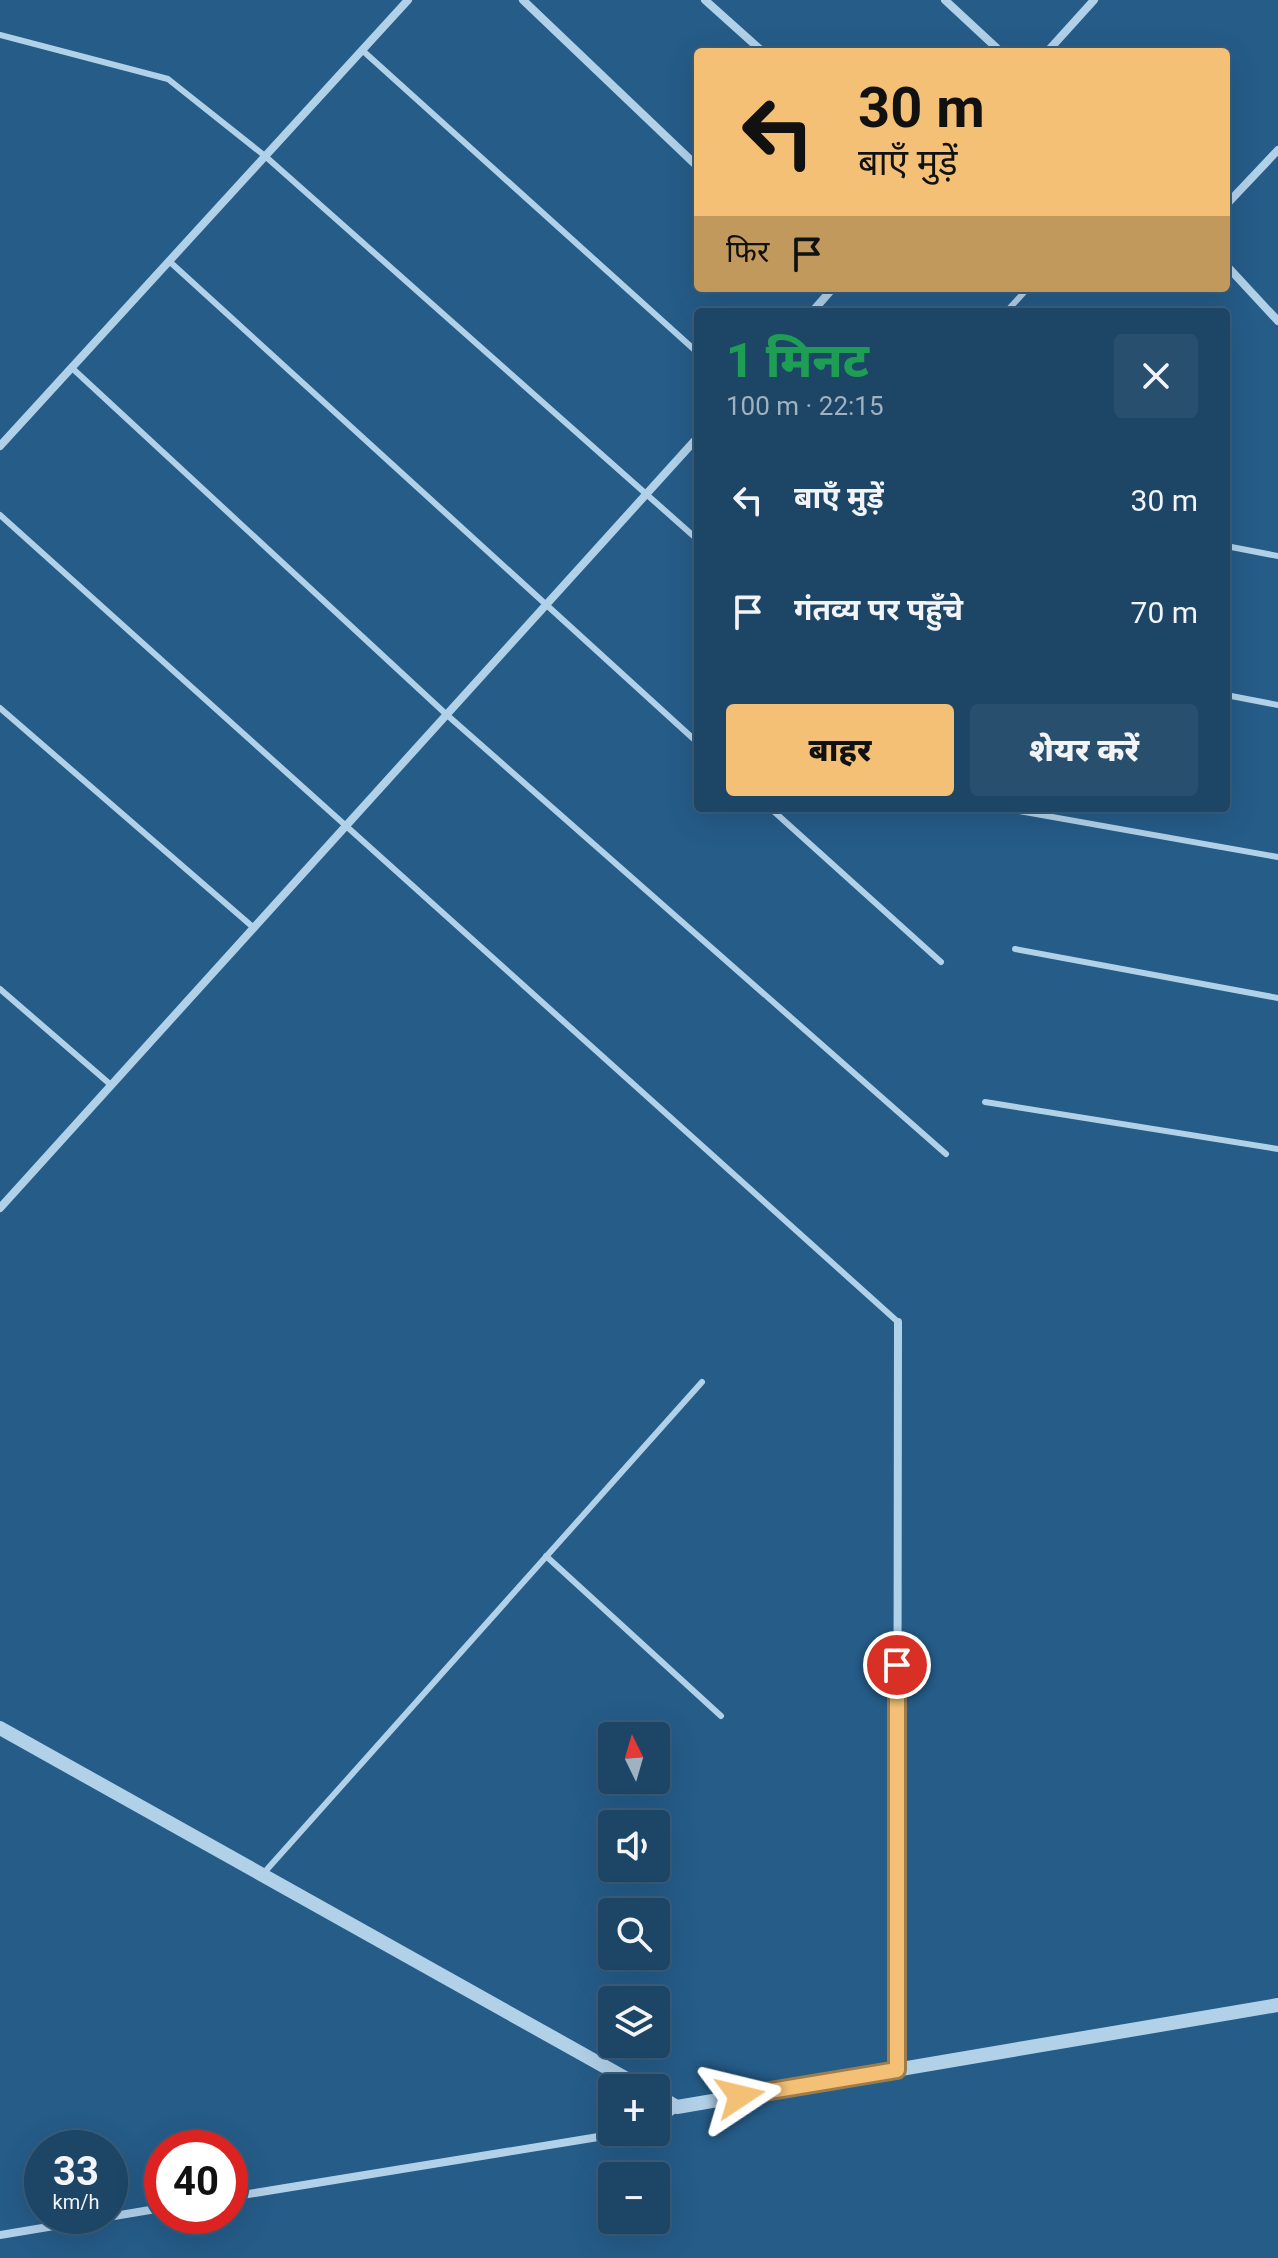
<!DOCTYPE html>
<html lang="hi">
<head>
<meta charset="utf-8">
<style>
  :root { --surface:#1c4566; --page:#294f6f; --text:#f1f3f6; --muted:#a0b1bf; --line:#3a5d7a; --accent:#f3c075 }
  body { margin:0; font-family:Roboto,"Noto Sans Devanagari",sans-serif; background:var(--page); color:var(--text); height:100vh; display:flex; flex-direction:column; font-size:30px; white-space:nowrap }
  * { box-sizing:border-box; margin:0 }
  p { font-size:26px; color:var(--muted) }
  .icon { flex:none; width:44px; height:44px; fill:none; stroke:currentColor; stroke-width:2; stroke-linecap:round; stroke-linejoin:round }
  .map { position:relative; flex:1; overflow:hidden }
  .panel { position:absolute; left:694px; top:308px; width:536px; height:504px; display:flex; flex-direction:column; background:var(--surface); border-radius:8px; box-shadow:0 8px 32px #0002,0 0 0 2px var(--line) }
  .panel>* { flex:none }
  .guide { position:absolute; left:694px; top:48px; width:536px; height:244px; border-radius:8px; box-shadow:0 8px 32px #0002,0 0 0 2px var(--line); background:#f3c075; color:#111; overflow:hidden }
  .needle { width:52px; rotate:355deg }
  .buttons { position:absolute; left:598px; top:1722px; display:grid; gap:16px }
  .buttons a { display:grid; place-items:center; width:72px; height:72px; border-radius:8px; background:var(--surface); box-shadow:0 8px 32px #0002,0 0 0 2px var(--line); font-size:40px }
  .speed { position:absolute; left:24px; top:2130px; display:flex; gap:16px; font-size:40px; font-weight:700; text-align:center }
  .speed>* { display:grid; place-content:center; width:104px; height:104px; border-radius:50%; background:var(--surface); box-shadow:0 8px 32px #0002,0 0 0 2px var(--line); line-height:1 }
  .speed small { font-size:20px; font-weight:400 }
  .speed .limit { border:12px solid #d22; background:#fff; color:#111 }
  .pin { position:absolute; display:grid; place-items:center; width:68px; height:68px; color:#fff; margin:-34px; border:4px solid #fff; border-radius:50%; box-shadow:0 2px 8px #0007 }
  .me { position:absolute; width:88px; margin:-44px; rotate:80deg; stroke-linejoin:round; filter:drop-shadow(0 0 6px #0008) }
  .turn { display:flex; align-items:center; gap:28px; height:168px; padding:0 32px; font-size:36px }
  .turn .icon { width:104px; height:104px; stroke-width:2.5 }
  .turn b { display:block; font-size:56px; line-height:68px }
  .then { display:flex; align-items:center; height:76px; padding:0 32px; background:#0003; gap:16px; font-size:30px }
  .round { display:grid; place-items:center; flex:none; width:84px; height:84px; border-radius:8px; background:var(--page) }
  .head { display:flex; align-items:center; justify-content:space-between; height:136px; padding:0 32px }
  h1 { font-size:48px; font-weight:800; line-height:60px; color:#1e9e55 }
  .primary-button { display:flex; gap:16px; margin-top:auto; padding:16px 32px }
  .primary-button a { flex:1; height:92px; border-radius:8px; background:var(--accent); color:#111; font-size:32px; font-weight:800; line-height:92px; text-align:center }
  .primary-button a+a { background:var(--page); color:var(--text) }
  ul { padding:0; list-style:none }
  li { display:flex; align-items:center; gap:24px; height:112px; padding:0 32px }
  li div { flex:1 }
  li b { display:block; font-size:30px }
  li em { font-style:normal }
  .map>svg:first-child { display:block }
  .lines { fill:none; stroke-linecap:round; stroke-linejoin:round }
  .service { stroke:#b1d1e9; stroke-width:6 }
  .minor { stroke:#b1d1e9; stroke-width:8 }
  .tertiary { stroke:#b1d1e9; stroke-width:14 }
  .route-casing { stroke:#9e7d4c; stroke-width:20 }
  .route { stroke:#f3c075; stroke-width:14 }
</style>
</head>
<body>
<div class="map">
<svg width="1278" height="2258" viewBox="0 0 1278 2258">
  <rect width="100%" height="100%" fill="#255c88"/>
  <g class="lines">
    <path class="service" d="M0,35L168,79L265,156L698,540
      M362,50L698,353
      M169,261L698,743
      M1006,312L1028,288
      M72,368L447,715L946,1154
      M0,515L898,1322
      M1226,546L1278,556
      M1226,695L1278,705
      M0,708L254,928
      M770,808L941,962
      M1002,808L1278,857
      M1015,949L1278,998
      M0,989L111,1085
      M985,1102L1278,1149
      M546,1556L721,1716
      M262,1875L702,1382"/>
    <path class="minor" d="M523,0L698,167
      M705,0L763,52
      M945,0L1001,52
      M1047,52L1094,0
      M1226,205L1278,150
      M1226,265L1278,321
      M812,312L833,288
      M0,446L408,0
      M0,1208L698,437
      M897,2070L898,1322
      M656,2123L677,2107
      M230,2197L629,2132
      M0,2235L162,2208"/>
    <path class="tertiary" d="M0,1728L643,2088
      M656,2095L677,2107L1278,2005"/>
  </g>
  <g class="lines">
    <g class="route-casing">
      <path id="route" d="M740,2096L897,2070V1665"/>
    </g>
    <use href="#route" class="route"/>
  </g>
</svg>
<div class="buttons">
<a><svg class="needle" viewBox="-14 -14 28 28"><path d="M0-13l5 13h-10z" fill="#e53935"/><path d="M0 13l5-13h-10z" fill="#a0b1bf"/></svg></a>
<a><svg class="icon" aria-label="sound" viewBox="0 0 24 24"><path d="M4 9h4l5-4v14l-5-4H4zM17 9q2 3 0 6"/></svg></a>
<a><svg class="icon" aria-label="search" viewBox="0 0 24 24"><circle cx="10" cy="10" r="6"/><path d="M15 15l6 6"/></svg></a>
<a><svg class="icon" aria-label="layers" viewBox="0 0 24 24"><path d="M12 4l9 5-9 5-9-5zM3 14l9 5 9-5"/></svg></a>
<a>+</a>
<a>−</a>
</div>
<div class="speed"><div>33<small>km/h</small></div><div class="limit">40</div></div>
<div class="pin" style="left:897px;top:1665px;background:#d93025"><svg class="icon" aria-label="arrive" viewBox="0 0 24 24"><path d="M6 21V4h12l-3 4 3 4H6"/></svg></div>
<svg class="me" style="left:740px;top:2096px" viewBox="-20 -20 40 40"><path d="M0-17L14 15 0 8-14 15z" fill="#f3c075" stroke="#fff" stroke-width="4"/></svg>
<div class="guide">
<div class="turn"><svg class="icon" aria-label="left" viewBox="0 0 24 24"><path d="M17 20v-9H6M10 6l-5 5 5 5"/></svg><div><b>30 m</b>बाएँ मुड़ें</div></div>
<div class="then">फिर<svg class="icon" aria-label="arrive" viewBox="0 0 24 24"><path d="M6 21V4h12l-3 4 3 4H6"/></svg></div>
</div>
<section class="panel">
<div class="head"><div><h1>1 मिनट</h1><p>100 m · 22:15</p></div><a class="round"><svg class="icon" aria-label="close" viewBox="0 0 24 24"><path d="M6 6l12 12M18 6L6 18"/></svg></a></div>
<ul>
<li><svg class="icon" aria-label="left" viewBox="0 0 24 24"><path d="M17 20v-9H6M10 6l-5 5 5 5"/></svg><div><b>बाएँ मुड़ें</b></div><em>30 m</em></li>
<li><svg class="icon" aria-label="arrive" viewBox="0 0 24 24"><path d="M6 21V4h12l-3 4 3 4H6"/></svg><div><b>गंतव्य पर पहुँचे</b></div><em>70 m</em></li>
</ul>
<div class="primary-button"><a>बाहर</a><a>शेयर करें</a></div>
</section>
</div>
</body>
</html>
